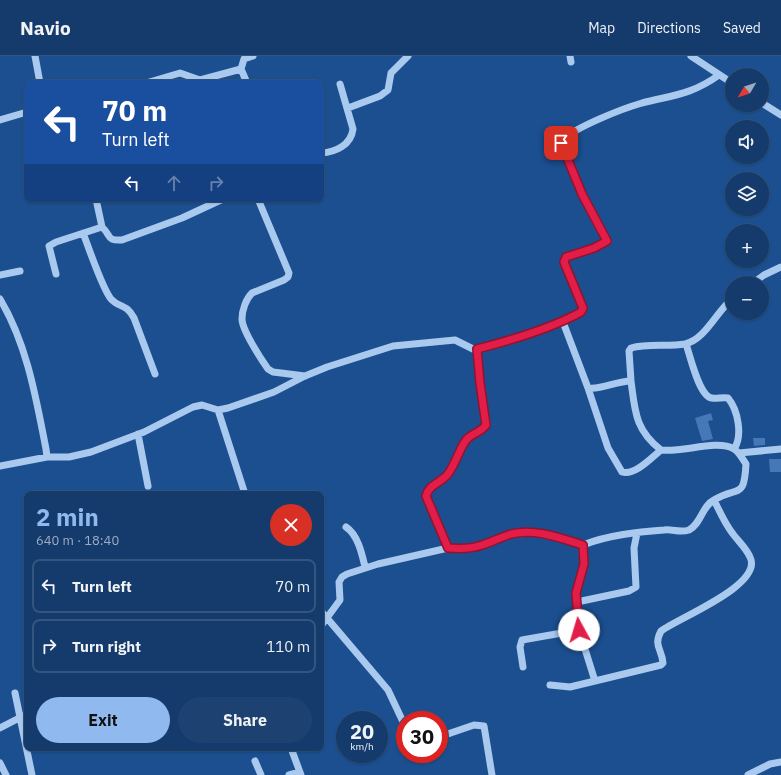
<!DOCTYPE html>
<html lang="en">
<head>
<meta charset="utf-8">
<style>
  :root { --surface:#143b6b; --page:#1d4271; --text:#f1f3f6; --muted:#9dadc1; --line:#33557e; --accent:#90b9f0 }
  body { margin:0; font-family:"IBM Plex Sans",sans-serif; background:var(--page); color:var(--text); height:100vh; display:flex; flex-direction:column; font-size:15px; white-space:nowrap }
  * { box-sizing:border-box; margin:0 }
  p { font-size:13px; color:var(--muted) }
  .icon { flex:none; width:22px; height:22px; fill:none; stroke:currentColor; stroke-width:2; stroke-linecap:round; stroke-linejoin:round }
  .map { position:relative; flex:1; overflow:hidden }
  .sheet { position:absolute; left:24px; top:435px; width:300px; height:260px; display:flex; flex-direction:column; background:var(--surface); border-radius:8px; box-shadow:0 1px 3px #0004,0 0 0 1px var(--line) }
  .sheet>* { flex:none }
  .top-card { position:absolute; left:24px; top:24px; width:300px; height:122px; border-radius:8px; box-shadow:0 1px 3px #0004,0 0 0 1px var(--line); background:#1a4fa0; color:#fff; overflow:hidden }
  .needle { width:26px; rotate:231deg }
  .buttons { position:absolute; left:725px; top:12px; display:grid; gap:8px }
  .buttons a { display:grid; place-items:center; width:44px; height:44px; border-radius:50%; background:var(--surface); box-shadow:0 1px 3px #0004,0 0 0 1px var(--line); font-size:20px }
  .speed { position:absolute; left:336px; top:655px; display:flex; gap:8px; font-size:20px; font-weight:700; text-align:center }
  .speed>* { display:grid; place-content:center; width:52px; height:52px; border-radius:50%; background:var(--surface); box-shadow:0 1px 3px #0004,0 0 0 1px var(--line); line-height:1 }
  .speed small { font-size:10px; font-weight:400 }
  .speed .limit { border:6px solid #d22; background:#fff; color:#111 }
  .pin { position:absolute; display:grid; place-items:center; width:34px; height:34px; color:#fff; margin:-17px; border-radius:8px; box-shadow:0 2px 6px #0006 }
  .me { position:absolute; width:44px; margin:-22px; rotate:354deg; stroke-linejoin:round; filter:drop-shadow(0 0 3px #0008) }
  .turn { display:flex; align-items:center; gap:14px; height:84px; padding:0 12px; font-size:18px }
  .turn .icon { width:52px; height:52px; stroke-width:2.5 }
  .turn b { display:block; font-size:28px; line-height:34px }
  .lanes { display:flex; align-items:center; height:38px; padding:0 12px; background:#0003; justify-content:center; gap:20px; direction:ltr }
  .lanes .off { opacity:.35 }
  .round { display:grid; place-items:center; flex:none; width:42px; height:42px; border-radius:21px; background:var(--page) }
  .overview { display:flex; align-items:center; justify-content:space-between; height:68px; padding:0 12px }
  h1 { font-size:24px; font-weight:800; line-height:30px; color:var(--accent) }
  .cta { display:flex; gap:8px; margin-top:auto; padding:8px 12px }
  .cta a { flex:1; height:46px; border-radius:24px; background:var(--accent); color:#111; font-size:16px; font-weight:800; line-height:46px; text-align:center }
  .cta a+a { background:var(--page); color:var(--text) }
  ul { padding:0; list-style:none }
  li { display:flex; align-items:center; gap:12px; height:54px; margin:0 8px 6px; padding:0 4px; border:2px solid var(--line); border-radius:8px }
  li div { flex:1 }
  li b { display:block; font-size:15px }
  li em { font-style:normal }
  header { display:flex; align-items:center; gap:24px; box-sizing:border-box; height:56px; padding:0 20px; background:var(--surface); border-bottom:1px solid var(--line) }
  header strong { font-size:19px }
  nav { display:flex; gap:22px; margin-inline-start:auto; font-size:14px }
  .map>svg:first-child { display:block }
  .building { fill:#4478b7 }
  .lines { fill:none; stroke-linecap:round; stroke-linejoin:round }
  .minor { stroke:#a9c9ee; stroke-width:7 }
  .route-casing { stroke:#92132f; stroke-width:10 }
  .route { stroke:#e11d48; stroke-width:7 }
</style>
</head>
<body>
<header>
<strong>Navio</strong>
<nav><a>Map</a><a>Directions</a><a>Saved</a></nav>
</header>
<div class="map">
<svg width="781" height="719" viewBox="0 0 781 719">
  <rect width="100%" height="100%" fill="#1b4f8f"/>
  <path class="building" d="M711,357L713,364L708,365L713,383L702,385L695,362Z
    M753,382H765V389L754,390Z
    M769,403H781V416H770Z"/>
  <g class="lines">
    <path class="minor" d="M35,0L40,27
      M570,0L571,6
      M691,0L732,27
      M241,13L247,27
      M146,27L180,17L200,24L241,13L244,3L253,0
      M762,47L781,59
      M348,52L380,40L388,34L391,17L408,0
      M0,64L27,56
      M321,97C336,96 351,89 353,73L340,28
      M96,143L102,171
      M258,143L289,217L288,221L284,224L252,237C246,243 242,254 242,263C242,274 261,303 268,313L273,316L305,320
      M83,177C89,192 102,232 111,243C119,252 126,247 134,262L155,318
      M56,218L49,190L56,186L102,171C112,180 106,185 122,184L182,162L223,143
      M0,219L20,215
      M753,227L764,219L781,211
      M0,243C27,288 36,342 46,393L47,401
      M563,266L581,255L583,252L564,206L566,201L594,192L607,185L582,138L561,87L563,83C579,70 621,53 642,47C673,39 691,39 719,19
      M686,288C690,299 699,341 712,342C717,343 722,341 728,342C738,354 743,380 734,393
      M631,325L629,295L631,292C648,287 667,291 685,288C705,284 717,255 732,243
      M588,332L608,392L622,416C635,420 652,401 661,394
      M218,354L245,438
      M138,378L148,430
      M739,397L781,393
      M0,410L47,401H69L91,396L144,376L193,351L202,349L218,354L228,352L274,336L305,320L327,311L393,290L455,284L473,293H477L510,285L563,266L588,332C602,334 616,325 631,325C635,355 635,374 661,394C682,397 717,383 734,393C739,396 742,402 746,408C744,445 738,429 714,444C702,450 701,468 689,474C680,477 673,473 664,474C638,476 608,479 583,489L584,508L576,537L577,546L579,574L595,625L570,631L550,629
      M346,471C358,479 362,498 365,511
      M448,492L427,440C429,428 441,427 448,418C455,409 461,389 467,383C473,377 481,376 487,369L480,327L477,293
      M577,546L629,535L636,531L634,492L637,477
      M321,555L388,634L405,670
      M321,570L340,544L339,526L342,521L347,518L378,508L448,492L468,493L481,490L511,478L540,477L583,489
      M523,611L520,591L522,584L579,574
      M595,625L661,609L663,607C662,593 653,590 661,575C678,562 764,529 750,501C746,492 739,486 733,478C725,468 720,456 714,444
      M15,637L32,719
      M0,672L27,658
      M439,681L474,669L484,670L492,719
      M291,692L301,719
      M255,705L261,719
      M0,707L6,719
      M289,719L300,716
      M748,719L770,708L781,706"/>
  </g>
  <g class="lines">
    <g class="route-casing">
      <path id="route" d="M561,87L582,138L607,185L594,192L566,201L564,206L583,252L581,256C550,273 512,284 477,293L480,327L486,369C481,376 473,377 467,383C461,389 455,409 448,418C441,427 429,428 426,440L448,492C460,493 471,493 482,489C492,486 501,481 511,478C535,472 560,482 583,489L584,508L576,537L579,574"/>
    </g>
    <use href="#route" class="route"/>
  </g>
</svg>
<div class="buttons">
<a><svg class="needle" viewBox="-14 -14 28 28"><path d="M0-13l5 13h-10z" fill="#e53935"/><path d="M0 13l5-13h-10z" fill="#9dadc1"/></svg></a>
<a><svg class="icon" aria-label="sound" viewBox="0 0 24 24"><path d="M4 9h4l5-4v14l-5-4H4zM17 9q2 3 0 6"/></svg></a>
<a><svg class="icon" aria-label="layers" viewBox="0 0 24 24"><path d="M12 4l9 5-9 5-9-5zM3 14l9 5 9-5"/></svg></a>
<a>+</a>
<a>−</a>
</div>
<div class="speed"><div>20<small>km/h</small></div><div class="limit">30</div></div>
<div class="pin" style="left:561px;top:87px;background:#d93025"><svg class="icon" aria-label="arrive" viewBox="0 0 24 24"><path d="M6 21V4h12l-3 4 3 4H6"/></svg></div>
<svg class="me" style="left:579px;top:574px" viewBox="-20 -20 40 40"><circle r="19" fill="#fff"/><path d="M0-13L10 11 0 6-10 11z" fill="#e11d48"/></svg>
<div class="top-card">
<div class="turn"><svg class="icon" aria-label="left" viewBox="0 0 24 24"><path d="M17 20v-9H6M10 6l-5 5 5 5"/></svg><div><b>70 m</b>Turn left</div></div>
<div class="lanes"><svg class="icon" aria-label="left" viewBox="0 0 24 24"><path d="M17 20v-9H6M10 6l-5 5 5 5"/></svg><svg class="icon off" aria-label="ahead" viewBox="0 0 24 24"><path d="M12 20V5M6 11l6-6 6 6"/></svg><svg class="icon off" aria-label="right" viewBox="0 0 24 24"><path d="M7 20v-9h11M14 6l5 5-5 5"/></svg></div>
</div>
<section class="sheet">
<div class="overview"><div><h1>2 min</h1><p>640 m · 18:40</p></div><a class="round" style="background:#d93025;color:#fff"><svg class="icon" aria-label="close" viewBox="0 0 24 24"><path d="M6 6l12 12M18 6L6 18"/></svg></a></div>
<ul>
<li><svg class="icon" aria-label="left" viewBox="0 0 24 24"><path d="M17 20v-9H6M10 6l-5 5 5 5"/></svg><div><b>Turn left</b></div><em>70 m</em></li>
<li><svg class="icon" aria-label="right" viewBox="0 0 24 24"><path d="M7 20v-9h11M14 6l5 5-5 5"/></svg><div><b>Turn right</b></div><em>110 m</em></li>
</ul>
<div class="cta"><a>Exit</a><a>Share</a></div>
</section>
</div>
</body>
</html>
